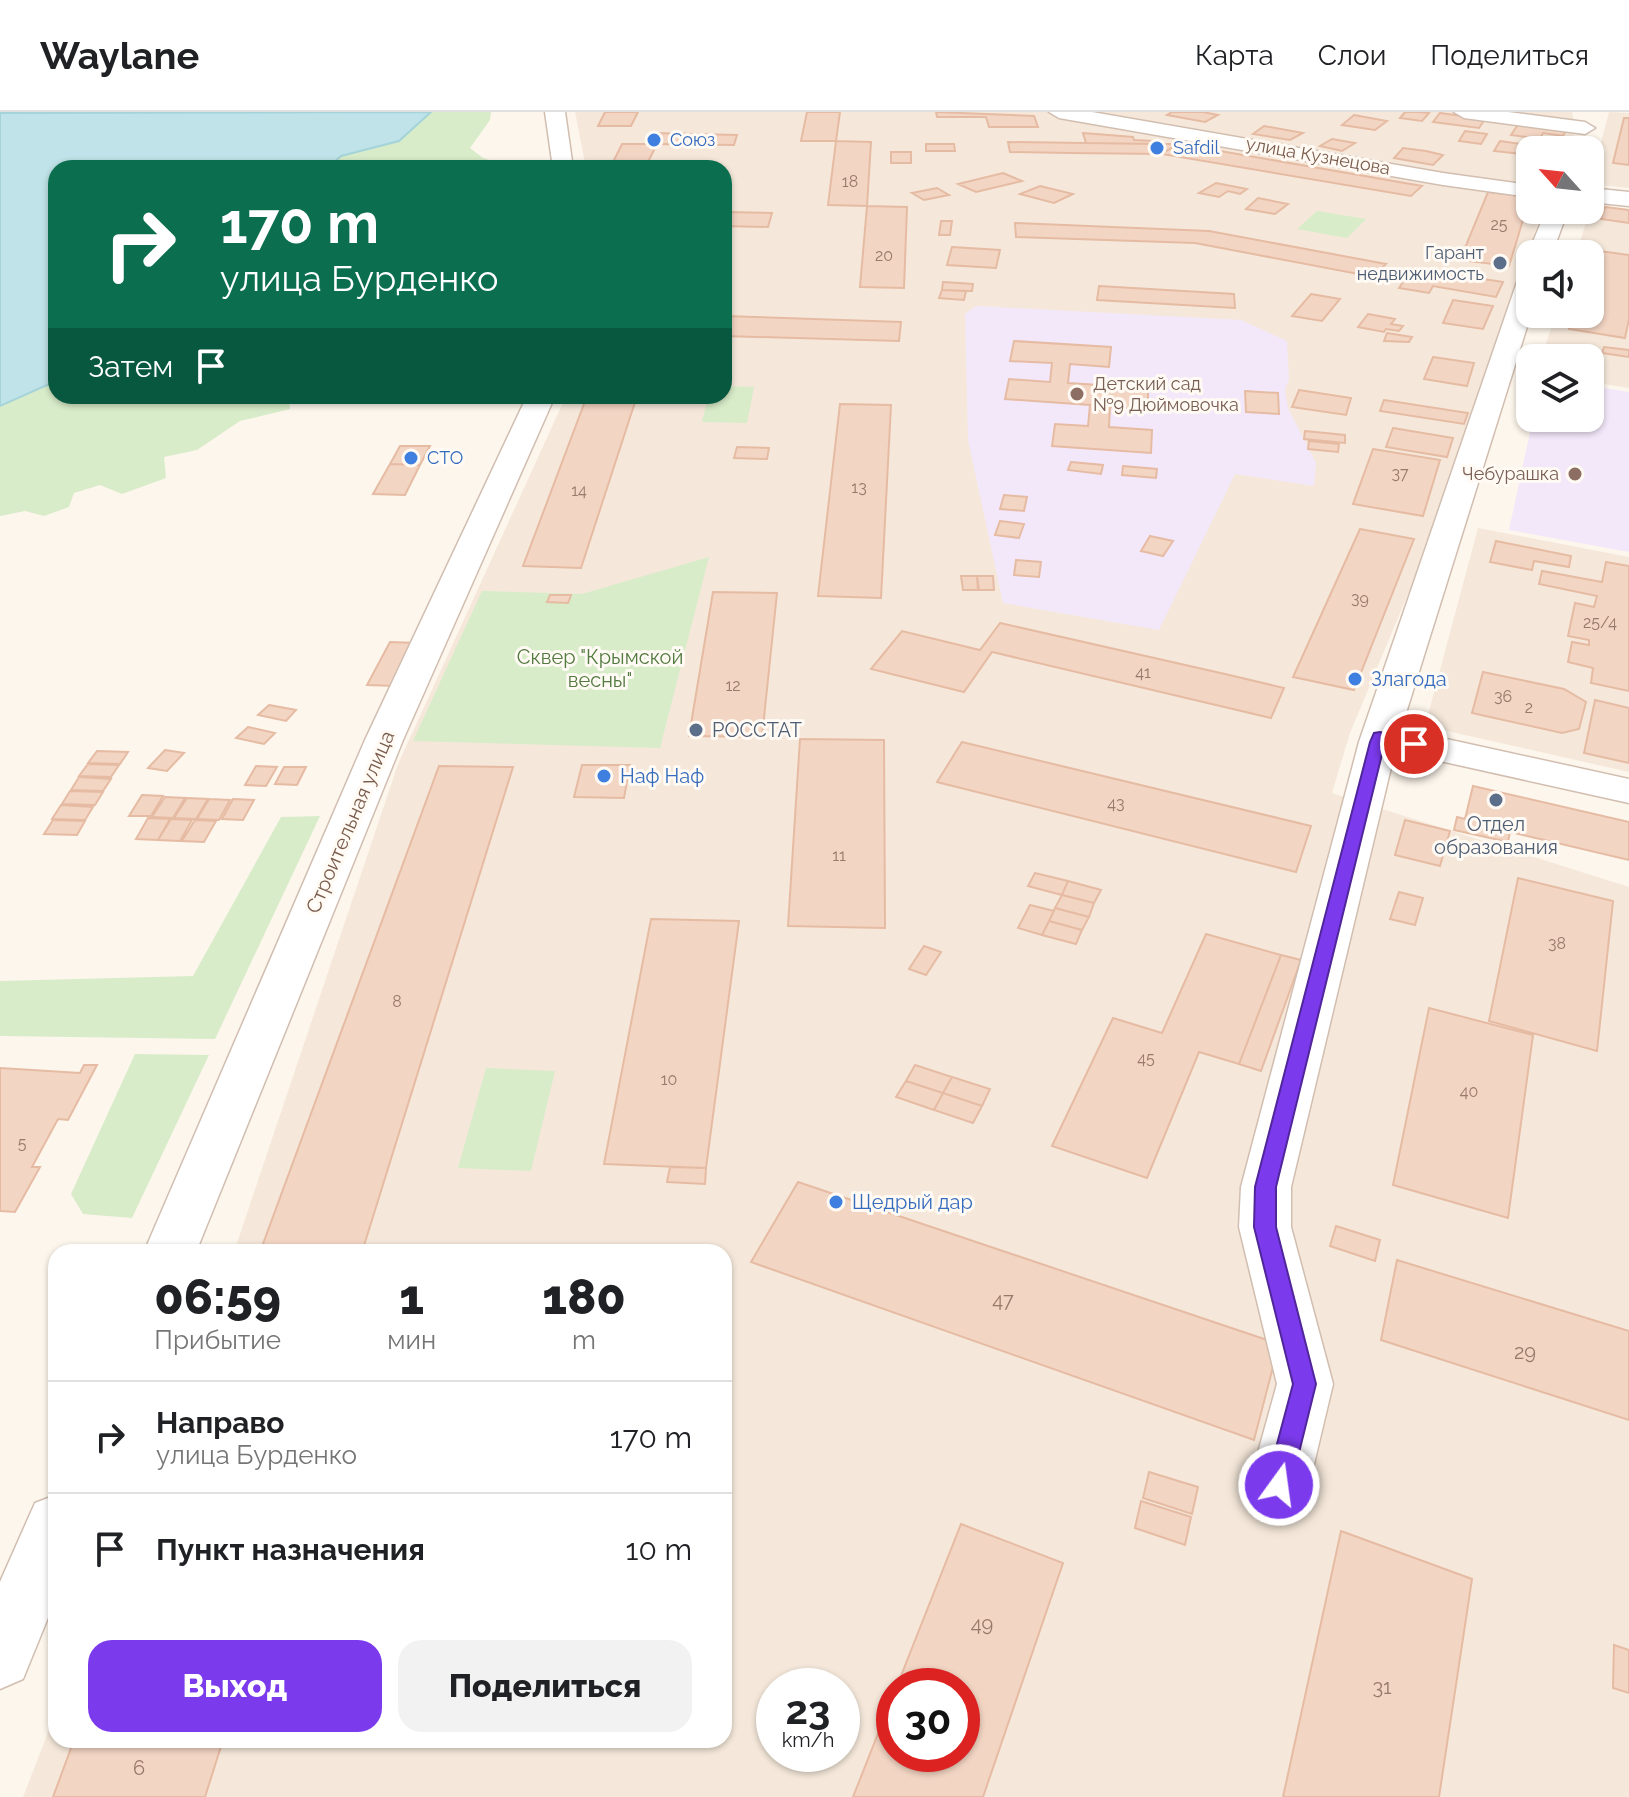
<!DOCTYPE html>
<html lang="ru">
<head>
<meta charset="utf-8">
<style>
  :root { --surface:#fff; --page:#f2f2f2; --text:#202124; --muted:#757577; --line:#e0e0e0; --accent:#7c3aed }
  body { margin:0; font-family:Raleway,sans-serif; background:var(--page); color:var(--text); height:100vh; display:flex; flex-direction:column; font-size:30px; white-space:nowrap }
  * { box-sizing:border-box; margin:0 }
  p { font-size:26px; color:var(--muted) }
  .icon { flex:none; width:44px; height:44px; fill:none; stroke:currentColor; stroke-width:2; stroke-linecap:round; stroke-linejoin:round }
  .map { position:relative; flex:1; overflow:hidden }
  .drawer { position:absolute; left:48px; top:1132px; width:684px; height:504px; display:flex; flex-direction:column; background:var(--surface); border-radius:24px; box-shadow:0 2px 6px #0004 }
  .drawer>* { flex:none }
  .guide { position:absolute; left:48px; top:48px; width:684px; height:244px; border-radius:24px; box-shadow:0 2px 6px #0004; background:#0b6e4f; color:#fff; overflow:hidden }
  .needle { width:52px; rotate:297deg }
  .controls { position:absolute; left:1516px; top:24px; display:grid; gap:16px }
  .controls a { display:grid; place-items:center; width:88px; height:88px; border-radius:16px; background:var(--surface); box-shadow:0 2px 6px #0004; font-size:40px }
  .speed { position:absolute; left:756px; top:1556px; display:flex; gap:16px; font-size:40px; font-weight:700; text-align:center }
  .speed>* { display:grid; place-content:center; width:104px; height:104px; border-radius:50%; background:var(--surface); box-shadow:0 2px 6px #0004; line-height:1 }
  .speed small { font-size:20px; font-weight:400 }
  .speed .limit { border:12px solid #d22; background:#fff; color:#111 }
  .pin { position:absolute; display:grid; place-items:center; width:68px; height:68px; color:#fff; margin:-34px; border:4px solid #fff; border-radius:50%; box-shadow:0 2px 8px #0007 }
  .me { position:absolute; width:88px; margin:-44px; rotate:14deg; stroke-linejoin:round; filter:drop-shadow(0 0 6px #0008) }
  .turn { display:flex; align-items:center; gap:28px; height:168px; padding:0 40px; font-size:36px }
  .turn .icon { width:104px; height:104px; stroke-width:2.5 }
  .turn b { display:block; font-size:56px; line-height:68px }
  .then { display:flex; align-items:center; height:76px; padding:0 40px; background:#0003; gap:16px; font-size:30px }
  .eta { display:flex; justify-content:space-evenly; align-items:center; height:136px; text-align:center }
  .eta b { font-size:48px; font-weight:800; line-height:56px }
  .action { display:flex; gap:16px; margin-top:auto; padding:16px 40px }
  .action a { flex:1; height:92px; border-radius:24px; background:var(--accent); color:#fff; font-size:32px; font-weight:800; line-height:92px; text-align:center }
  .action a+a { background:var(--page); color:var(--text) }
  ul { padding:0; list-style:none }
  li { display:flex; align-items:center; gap:24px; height:112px; padding:0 40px; border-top:2px solid var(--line) }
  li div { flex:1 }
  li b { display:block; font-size:30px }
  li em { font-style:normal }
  header { display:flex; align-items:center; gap:48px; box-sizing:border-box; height:112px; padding:0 40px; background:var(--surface); border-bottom:2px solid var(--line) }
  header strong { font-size:38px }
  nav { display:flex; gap:44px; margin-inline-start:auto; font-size:28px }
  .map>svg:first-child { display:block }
  .residential { fill:#f5e8da; fill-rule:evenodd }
  .education { fill:#f3e8fa }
  .green { fill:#d8ecc9 }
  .water { fill:#bfe3e8; stroke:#a5d3da; stroke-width:2 }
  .building { fill:#f3d5c3; stroke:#e6bba3; stroke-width:2 }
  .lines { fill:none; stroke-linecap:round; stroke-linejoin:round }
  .minor-casing { stroke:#d1beb0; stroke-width:3 }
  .minor { fill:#fff; fill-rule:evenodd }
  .route { fill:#7c3aed; stroke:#51269a; stroke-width:2 }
  .shop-dot { fill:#3f7fe0; stroke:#fffaf3; stroke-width:3 }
  .service-dot { fill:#5c6f8a; stroke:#fffaf3; stroke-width:3 }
  .education-dot { fill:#8d6e63; stroke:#fffaf3; stroke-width:3 }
  .labels { text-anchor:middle; stroke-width:6; stroke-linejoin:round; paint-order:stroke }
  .number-label { font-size:16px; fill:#987a6a }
  .far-shop-label { font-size:18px; fill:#366cbe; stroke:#fffaf3; text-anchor:start }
  .far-street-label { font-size:18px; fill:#7a5c4d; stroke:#fffaf3 }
  .far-service-label { font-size:18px; fill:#4e5e75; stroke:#fffaf3; text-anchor:end }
  .far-education-label { font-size:18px; fill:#785e54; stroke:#fffaf3; text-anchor:start }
  .park-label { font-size:20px; fill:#537a41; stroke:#fffaf3 }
  .shop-label { font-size:20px; fill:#366cbe; stroke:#fffaf3; text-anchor:start }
  .service-label { font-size:20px; fill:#4e5e75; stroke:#fffaf3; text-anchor:start }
  .street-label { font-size:20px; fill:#7a5c4d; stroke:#fffaf3 }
  .near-number-label { font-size:20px; fill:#987a6a }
</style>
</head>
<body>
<header>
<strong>Waylane</strong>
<nav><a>Карта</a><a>Слои</a><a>Поделиться</a></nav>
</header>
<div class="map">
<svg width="1629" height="1685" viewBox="0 0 1629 1685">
  <rect width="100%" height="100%" fill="#fdf6ec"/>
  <path class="residential" d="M575,0H1572L1576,20L1565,38H1530V98H1543L1524,151L1473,326L1350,621L1332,681L1629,775V1685H23L56,1600V1628H724V1140H234L398,652L566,284H724V56H586ZM774,1574H842V1642H774ZM894,1574H962V1642H894Z
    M1609,0L1629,1V76L1590,72Z
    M1592,92L1629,97V276L1590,270V246H1541L1556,202H1590V142H1576Z
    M1478,416L1629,445V660L1425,614Z"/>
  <path class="education" d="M976,194L1241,208L1287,229L1289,267L1285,278L1288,296L1316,351L1314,374L1235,362L1159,518L1003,491L968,328L965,202Z
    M1590,274L1629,280V440L1509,418L1533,306H1590Z"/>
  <path class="green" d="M432,0H491L490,8L470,36L483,46L515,56H328L341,44L399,29Z
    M1317,99L1366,107L1347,126L1297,117Z
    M56,269V284H288L290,297L240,309L197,338L164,345L166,366L122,382L100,373L74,381L69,395L44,404L25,399L0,404V294Z
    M724,274L754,275L747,311L702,310L708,284H724Z
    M709,445L660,636L413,629L482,479L582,482Z
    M320,704L215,927L0,924V869L193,864L281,705Z
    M135,942L209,943L132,1106L83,1102L71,1082Z
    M486,956L555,959L531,1059L458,1056Z"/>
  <path class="water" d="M431,0L399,29L341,44L328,56H56V269L0,294V1Z"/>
  <path class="building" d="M605,0H638L631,14H598Z
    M807,0H840L836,29H801Z
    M936,0L1034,4L1038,15H989L986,5H937Z
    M1172,0H1203L1218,3L1205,10L1167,3Z
    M1405,0H1418L1429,1L1422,9L1400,6Z
    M1440,1L1485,7L1479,16L1433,10Z
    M1354,3L1387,9L1375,18L1342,13Z
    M1624,6H1629V53L1613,51Z
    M1519,11L1567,17L1563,24L1543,21L1540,27L1511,23Z
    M1264,14L1303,21L1290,28L1253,22Z
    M1465,19L1487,22L1481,32L1459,29Z
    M653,21L737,23L734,33L657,32L645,56H610L622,32H648Z
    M1083,21L1133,25L1134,28L1153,29L1154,32L1086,31Z
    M1332,27L1355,31L1342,39L1320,34Z
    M836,29L871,30L867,94L828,93Z
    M1500,29L1557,37L1530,38V43L1494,39Z
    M1008,30L1154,32H1177L1162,42L1070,41L1010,40Z
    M926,32H954L955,39H926Z
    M1177,32L1203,36L1422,74L1411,84L1162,42Z
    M1403,36L1426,39L1443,43L1433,53L1394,46Z
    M891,40H911V51H891Z
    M1003,61L1022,69L976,80L958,72Z
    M1216,71L1247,77L1240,82L1228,79L1219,85L1199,81Z
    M1040,74L1073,82L1054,91L1020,82Z
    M937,76L949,83L924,88L912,81Z
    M1488,80L1530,85L1509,154L1460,148Z
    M1258,86L1288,92L1275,102L1246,97Z
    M867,94L907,95L904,176L860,175Z
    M1605,95L1629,98V111L1601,107Z
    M724,100L772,101L768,115L724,114Z
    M941,109H952L950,123H939Z
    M1015,111L1209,119L1386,152L1374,165L1195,131L1016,125Z
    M952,135L1000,138L996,156L947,153Z
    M1592,138L1629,143V207L1625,226L1569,217L1573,202H1590Z
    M1412,156L1503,170L1496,185L1433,174L1429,181L1399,176Z
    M943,170L959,171L973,172L972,179L942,178Z
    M1099,174L1234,182L1235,196L1097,188Z
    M942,178L966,179L964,188L939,186Z
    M1311,182L1340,187L1322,209L1292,204Z
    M1453,188L1493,194L1483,217L1443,211Z
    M1368,202L1395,207L1391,212L1403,214L1399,219L1386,217L1384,220L1358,215Z
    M724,204L901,210L899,229L724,224Z
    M1387,221L1412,225L1409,230L1384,229Z
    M1014,229L1111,235L1109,255L1070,252L1068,271L1148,276V298L1110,295L1109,315L1152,318L1151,341L1052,334L1055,312L1088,314L1090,293L1005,287L1009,267L1050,270L1052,251L1010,249Z
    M1558,234L1600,241L1595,264L1590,263V246H1555Z
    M1604,235L1629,238V245L1602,241Z
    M1433,245L1474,251L1467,274L1424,267Z
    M1299,278L1351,286L1346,303L1292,295Z
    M1245,279L1278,281L1279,302L1246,300Z
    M587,284H637L581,456L523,454Z
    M1384,288L1468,301L1464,312L1380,299Z
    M840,292L891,293L881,486L818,484Z
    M1393,316L1453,326L1447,345L1386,335Z
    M1305,319L1345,323V331L1304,327Z
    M1309,329L1339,332L1338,340L1308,337Z
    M400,334H430L420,353L390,352Z
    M737,335L769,336L767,347L734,346Z
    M1373,337L1440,348L1423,404L1353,392Z
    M1071,350L1103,353L1101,362L1068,358Z
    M390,352L420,353L405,383L373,382Z
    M1123,354L1157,357L1156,366L1122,363Z
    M1004,383L1027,385L1024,399L1000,397Z
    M1000,409L1024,412L1019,426L995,423Z
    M1360,417L1414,427L1354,578L1293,565Z
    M1150,424L1173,429L1163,444L1141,439Z
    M1496,429L1571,444L1569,455L1534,449L1532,458L1490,450Z
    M1016,448L1041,450L1039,465L1014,463Z
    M1606,450L1629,454V579L1591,571L1593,556L1568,550L1572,530L1589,533V528L1568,524L1575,491L1594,495L1597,484L1539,472L1542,459L1602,470Z
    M961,464H977L978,478H963Z
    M977,464H993L994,478H979Z
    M713,480L777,481L762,625L689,624Z
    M550,483H571L568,491L547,490Z
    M1000,511L1225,562L1284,576L1271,606L992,540L964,580L871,557L902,519L980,538Z
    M390,530L418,531L397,574L367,573Z
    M1483,560L1564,577L1586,590L1579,617L1562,621L1472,601Z
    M1595,588L1629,596V651L1584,641Z
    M269,593L296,598L286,609L258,603Z
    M248,615L275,621L264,632L236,626Z
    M800,627L884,628L885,816L788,814Z
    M962,630L1074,657L1311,714L1296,760L937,670Z
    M165,638L184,641L167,659L148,656Z
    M97,639L128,640L120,652L88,651Z
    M88,652L119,653L111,665L79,664Z
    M582,653H630L624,686L574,685Z
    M256,654L277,655L266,674L245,673Z
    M439,654L513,655L362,1140H260Z
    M284,655H306L297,673L275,672Z
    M79,665L111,667L103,679L71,678Z
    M1473,674L1629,710V748L1510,720L1508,730L1454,718L1457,705L1465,707Z
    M70,679L103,680L95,693L62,692Z
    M142,683L163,684L151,704H129Z
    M165,685L185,686L173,706L152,705Z
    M187,686L208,687L196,707L174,706Z
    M209,687L230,688L219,708L197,707Z
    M233,687L254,688L243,708L222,707Z
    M61,693L93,695L85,708L52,707Z
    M148,706L170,707L158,728L136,727Z
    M171,707L192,708L180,729L158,728Z
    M53,708L85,709L77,723L44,722Z
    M195,708L216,709L204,730L182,729Z
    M1405,708L1450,719L1440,754L1395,743Z
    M1035,761L1068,769L1062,783L1028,774Z
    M1518,766L1613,789L1597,939L1489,909Z
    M1068,769L1101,778L1094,791L1062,783Z
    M1399,780L1423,786L1415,813L1390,807Z
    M1062,783L1094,791L1089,805L1055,796Z
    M1030,793L1054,799L1042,823L1018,816Z
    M1055,796L1089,805L1082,818L1049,809Z
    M651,807L739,809L706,1056L604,1052Z
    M1049,809L1082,818L1076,832L1042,823Z
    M1206,822L1281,843L1239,952L1199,940L1147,1066L1052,1034L1113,906L1162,921Z
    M924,834L941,840L926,863L909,857Z
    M1281,843L1301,848L1261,959L1239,952Z
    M1429,896L1533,923L1508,1106L1393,1073Z
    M84,953H97L68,1008L58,1007L32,1055H40L15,1100L0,1099V956L80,961Z
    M915,953L952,965L943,981L906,969Z
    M952,965L990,977L982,994L943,981Z
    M906,969L943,981L934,998L896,985Z
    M943,981L982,994L973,1011L934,998Z
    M670,1055L706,1056L705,1072L667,1070Z
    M798,1070L1279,1232L1254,1328L751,1150Z
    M1336,1114L1380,1128L1375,1149L1330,1134Z
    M1397,1148L1629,1219V1308L1381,1228Z
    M1149,1360L1198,1375L1192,1402L1143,1386Z
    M1141,1389L1191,1405L1185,1433L1135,1416Z
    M961,1412L1063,1451L983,1685H853L894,1581V1642H962V1574H897Z
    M1341,1419L1472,1467L1439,1685H1283Z
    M1614,1533L1629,1538V1581L1613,1576Z
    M74,1628H223L205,1685H53Z"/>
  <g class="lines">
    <g class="minor-casing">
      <path id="minor" d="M545,0H565L573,56H553Z
        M1049,0H1092L1443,61L1530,73V85L1443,73L1059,6Z
        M1454,0H1508L1585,10L1595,16L1585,22L1464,6Z
        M1590,76L1629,80V94L1590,90Z
        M1546,98H1568L1552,142H1530V144L1528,142Z
        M1530,160L1531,202L1401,617L1629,667V691L1395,639L1291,1075V1115L1333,1272L1309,1373L1300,1392L1279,1400L1258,1392L1249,1373L1277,1272L1239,1115L1241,1075L1359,630L1518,167L1521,162Z
        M527,284H555L403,628L196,1140H144L365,628Z
        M56,1383V1486L23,1567L0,1577V1470L35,1391Z"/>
    </g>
    <use href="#minor" class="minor"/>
  </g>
  <path class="route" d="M1380,620L1420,629L1422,632L1414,637L1385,630L1276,1075V1115L1316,1272L1291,1373L1287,1381L1279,1384L1270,1381L1266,1373L1293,1272L1254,1115L1255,1075L1370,630L1374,621Z"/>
  <g class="shop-dot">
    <circle cx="654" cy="28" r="8"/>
    <circle cx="1157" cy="36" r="8"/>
    <circle cx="411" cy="346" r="8"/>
    <circle cx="1355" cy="567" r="8"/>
    <circle cx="604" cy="664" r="8"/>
    <circle cx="836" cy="1090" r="8"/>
  </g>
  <g class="service-dot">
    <circle cx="1500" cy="151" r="8"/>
    <circle cx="696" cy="618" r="8"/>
    <circle cx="1496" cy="688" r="8"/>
  </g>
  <g class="education-dot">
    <circle cx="1077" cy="282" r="8"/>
    <circle cx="1575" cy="362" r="8"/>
  </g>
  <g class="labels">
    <g class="number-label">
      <text x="850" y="75">18</text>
      <text x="1499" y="118">25</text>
      <text x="884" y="149">20</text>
      <text x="1400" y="367">37</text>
      <text x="859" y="381">13</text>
      <text x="579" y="384">14</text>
      <text x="1360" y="492">39</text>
      <text x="1600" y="516">25/4</text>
      <text x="1143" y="566">41</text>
      <text x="733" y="579">12</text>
      <text x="1503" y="590">36</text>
      <text x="1529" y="601">2</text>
      <text x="1116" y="697">43</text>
      <text x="839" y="749">11</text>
      <text x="1557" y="837">38</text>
      <text x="397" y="895">8</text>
      <text x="1146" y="952">45</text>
      <text x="669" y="973">10</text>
      <text x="1469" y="985">40</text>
      <text x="22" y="1037">5</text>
    </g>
    <g class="far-shop-label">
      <text x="670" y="34">Союз</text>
      <text x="1173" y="42">Safdil</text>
      <text x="427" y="352">СТО</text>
    </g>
    <g class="far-street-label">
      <text transform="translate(1318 44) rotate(10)" y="6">улица Кузнецова</text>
    </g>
    <g class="far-service-label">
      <text x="1484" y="147">Гарант<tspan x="1484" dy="21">недвижимость</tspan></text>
    </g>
    <g class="far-education-label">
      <text x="1093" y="278">Детский сад<tspan x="1093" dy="21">№9 Дюймовочка</tspan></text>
      <text x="1559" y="368" text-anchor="end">Чебурашка</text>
    </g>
    <g class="park-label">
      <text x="600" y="552">Сквер "Крымской<tspan x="600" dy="23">весны"</tspan></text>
    </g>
    <g class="shop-label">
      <text x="1371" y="574">Злагода</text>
      <text x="620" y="671">Наф Наф</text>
      <text x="852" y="1097">Щедрый дар</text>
    </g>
    <g class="service-label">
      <text x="712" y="625">РОССТАТ</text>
      <text x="1496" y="719" text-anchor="middle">Отдел<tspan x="1496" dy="23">образования</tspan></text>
    </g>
    <g class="street-label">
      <text transform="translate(350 710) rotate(-67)" y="7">Строительная улица</text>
    </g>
    <g class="near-number-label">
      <text x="1003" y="1195">47</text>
      <text x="1525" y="1247">29</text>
      <text x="982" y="1519">49</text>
      <text x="1382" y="1582">31</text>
      <text x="139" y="1663">6</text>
    </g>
  </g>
</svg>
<div class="controls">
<a><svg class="needle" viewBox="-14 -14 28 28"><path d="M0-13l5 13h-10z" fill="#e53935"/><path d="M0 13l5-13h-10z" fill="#757577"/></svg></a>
<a><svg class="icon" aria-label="sound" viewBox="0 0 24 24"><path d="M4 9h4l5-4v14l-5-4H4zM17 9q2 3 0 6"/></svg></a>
<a><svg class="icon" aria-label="layers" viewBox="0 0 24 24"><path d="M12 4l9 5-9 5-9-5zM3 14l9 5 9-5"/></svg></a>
</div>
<div class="speed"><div>23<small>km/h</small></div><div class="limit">30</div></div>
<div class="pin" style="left:1414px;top:632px;background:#d93025"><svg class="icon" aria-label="arrive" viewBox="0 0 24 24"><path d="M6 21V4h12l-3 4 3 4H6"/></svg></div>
<svg class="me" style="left:1279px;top:1373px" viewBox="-20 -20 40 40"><circle r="17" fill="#7c3aed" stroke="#fff" stroke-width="3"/><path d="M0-11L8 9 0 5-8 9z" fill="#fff"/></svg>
<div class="guide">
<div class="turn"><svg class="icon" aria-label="right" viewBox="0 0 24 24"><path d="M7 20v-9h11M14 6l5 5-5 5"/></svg><div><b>170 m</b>улица Бурденко</div></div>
<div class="then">Затем<svg class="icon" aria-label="arrive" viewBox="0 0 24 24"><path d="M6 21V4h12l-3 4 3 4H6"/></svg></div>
</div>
<section class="drawer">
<div class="eta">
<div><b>06:59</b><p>Прибытие</p></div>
<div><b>1</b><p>мин</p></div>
<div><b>180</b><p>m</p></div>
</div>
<ul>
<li><svg class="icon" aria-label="right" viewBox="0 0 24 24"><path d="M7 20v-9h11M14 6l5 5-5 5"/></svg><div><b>Направо</b><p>улица Бурденко</p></div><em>170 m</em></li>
<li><svg class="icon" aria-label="arrive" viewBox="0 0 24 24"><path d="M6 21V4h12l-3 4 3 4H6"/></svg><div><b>Пункт назначения</b></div><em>10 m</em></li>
</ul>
<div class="action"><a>Выход</a><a>Поделиться</a></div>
</section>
</div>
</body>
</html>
